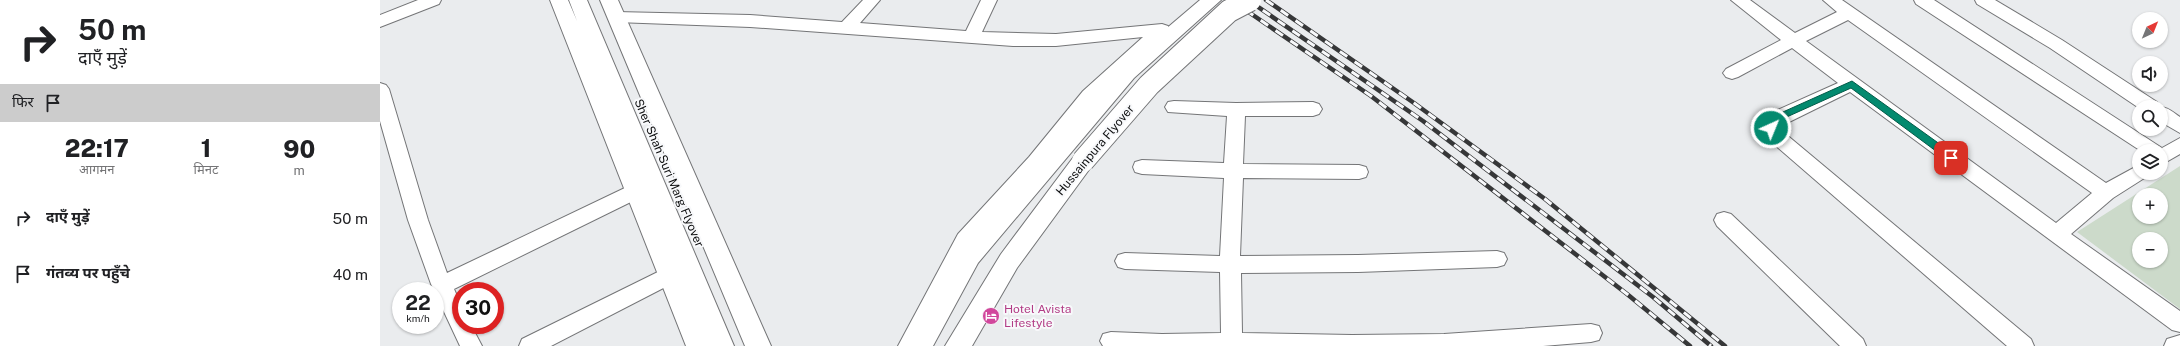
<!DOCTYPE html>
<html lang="hi">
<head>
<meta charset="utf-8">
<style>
  :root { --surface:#fff; --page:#f6f6f6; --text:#202124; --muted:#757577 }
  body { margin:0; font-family:"Public Sans","Noto Sans Devanagari",sans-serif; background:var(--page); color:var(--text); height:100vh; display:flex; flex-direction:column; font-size:15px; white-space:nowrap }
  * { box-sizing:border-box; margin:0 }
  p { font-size:13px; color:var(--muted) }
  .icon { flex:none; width:22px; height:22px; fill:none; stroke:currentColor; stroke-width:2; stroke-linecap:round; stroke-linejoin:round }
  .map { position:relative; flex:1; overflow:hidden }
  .details { display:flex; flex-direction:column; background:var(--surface); width:380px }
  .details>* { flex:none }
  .hud { background:#fff; color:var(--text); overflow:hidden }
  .needle { width:26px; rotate:43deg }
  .buttons { position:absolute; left:1752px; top:12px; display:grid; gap:8px }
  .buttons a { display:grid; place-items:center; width:36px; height:36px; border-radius:50%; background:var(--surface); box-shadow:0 1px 3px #0004; font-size:20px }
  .speed { position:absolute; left:12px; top:282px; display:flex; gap:8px; font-size:20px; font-weight:700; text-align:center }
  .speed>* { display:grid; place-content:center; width:52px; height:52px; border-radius:50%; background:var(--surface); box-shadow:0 1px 3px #0004; line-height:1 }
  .speed small { font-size:10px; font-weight:400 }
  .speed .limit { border:6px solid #d22; background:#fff; color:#111 }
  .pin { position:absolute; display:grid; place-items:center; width:34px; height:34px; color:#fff; margin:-17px; border-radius:8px; box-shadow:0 2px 6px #0006 }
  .me { position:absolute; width:44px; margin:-22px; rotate:44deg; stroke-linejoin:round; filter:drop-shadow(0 0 3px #0008) }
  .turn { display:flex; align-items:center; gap:14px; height:84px; padding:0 12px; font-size:18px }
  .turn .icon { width:52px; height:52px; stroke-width:2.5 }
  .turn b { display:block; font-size:28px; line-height:34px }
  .then { display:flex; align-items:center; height:38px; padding:0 12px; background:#0003; gap:8px; font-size:15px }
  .eta { display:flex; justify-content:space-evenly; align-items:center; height:68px; text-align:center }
  .eta b { font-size:24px; font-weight:800; line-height:28px }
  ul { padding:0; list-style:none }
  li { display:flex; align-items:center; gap:12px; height:56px; padding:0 12px }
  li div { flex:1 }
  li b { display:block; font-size:15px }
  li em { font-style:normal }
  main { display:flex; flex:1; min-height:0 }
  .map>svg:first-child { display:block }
  .green { fill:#ccdaca; fill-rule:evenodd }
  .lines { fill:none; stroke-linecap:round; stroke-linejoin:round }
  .minor-casing { stroke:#747577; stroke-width:2 }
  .major-casing { stroke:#747577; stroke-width:2 }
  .highway-casing { stroke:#747577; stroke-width:2 }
  .minor { fill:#fff; fill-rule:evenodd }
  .major { fill:#fff; fill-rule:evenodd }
  .highway { fill:#fff; fill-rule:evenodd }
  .rail-casing { stroke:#363738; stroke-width:4.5 }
  .rail { stroke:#f8f9fb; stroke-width:3; stroke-dasharray:9; stroke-linecap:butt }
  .major-bridge-casing { stroke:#747577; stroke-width:24; stroke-linecap:butt }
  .major-bridge { stroke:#fff; stroke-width:22 }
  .route { fill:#038a6f; stroke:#025a48 }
  .labels { text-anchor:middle; stroke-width:4; stroke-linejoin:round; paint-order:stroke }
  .street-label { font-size:12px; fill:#0d0e0f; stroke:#f8f9fb }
  .hotel-label { font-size:12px; fill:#b23c85; stroke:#f8f9fb; text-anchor:start }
</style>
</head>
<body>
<main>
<section class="details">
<div class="hud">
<div class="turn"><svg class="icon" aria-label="right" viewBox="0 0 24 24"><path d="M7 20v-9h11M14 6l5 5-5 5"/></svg><div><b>50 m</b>दाएँ मुड़ें</div></div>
<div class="then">फिर<svg class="icon" aria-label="arrive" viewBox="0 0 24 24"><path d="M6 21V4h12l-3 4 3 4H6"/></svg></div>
</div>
<div class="eta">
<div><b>22:17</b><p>आगमन</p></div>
<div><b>1</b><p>मिनट</p></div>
<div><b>90</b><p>m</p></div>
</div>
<ul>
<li><svg class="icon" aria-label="right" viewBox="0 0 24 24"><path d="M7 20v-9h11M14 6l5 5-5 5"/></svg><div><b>दाएँ मुड़ें</b></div><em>50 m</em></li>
<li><svg class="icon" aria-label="arrive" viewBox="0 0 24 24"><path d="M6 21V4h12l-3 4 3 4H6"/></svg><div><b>गंतव्य पर पहुँचे</b></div><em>40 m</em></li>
</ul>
</section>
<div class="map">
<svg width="1800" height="346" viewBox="0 0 1800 346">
  <rect width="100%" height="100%" fill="#eaecee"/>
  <path class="green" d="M1800,166V309L1697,232ZM1759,195H1781V217H1759ZM1759,239H1781V261H1759Z"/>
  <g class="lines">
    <g class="minor-casing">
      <path id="minor" d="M38,0H61L59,4L0,27V15Z
        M483,0H500L480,23L586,31L601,0H617L602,32L676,34L782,24L788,26L790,30L715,101L663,167L592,246L540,346H518L578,234L649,157L703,91L763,37L676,46H633L370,27L236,22L230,21L228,17L230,13L236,12L370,15L462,22Z
        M1351,0H1370L1415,33L1457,12L1443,0H1462L1726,183L1759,165V173H1768L1766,177L1733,198L1691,234L1800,311V332L1792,330L1470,92L1401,126L1402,131L1651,339L1654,346H1627L1388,139L1382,124L1391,113L1458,83L1412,48L1358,77L1352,79L1346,77L1343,73L1346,69L1401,40ZM1468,20L1712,193L1676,223L1426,41Z
        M1534,0H1554L1782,148L1800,138V154L1781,165V151H1761L1536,4Z
        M1595,0H1615L1682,40L1777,102L1780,107C1788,107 1794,113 1800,117V133L1781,122V107L1759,108L1670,48L1597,4Z
        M0,83L6,85L9,89L48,220L67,273L249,186L256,184L263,186L266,191L263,196L74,289L81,305V325H91L102,346H80L51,284L28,220L0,121Z
        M794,101L856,103L933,102L939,104L942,109L939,114L933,116H865L863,164L979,165L986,167L988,172L986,177L979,179L863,178L860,256L978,255L1117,251L1124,253L1127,259L1124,265L1117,267L978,272L861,273L862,333L972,335L1064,334L1211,324L1219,326L1222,333L1219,340L1211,342L1163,346H723L720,341L723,334L731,332L782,334L841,333L840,272L745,269L738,267L735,261L738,255L745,253L840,256L844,178L762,174L755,172L753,167L755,162L762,160L844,163L847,116L788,112L785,107L788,102Z
        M1344,212L1351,214L1483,339L1486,346H1460L1337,226L1334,220L1337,214Z
        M290,266L297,269L300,275L297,281L171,346H139L142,339Z
        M1800,335V346H1784L1787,339Z"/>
    </g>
    <g class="major-casing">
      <path id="major" d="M820,0H841L754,78L598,263L553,346H527L582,249L740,68Z
        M703,153L711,155L714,161L711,167L637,268L592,346H565L621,254L695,155Z"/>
    </g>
    <g class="highway-casing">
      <path id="highway" d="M170,0H188L197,21L189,0H207L354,346H306Z
        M220,0H238L391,346H365Z"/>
    </g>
    <use href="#minor" class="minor"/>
    <use href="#major" class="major"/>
    <use href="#highway" class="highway"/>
    <g class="rail-casing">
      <path id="rail" d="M851,0L991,96L1247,294L1310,346
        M868,0L1043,121L1273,297L1331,346
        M886,0L1034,103L1165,199L1345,346"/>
    </g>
    <use href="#rail" class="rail"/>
    <g class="major-bridge-casing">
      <path id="major-bridge" d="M703,161L769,85L849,11L870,0"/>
    </g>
    <use href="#major-bridge" class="major-bridge"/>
  </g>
  <path class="route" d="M1472,81L1575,155V160H1568L1471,88L1400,120L1396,125L1394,131H1388L1387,124L1394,116Z"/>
  <defs>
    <g id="hotel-disc" transform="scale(0.9)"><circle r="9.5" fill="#d1479c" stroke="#f8f9fb"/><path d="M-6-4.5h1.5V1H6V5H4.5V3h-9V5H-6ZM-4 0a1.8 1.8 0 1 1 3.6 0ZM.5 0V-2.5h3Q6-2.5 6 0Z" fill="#fff"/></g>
  </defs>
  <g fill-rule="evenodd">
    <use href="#hotel-disc" x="611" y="316"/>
  </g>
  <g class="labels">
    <g class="street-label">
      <text transform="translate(715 150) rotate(-50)" y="4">Hussainpura Flyover</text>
      <text transform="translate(289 173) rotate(67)" y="4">Sher Shah Suri Marg Flyover</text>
    </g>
    <g class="hotel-label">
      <text x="624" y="313">Hotel Avista<tspan x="624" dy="14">Lifestyle</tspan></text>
    </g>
  </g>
</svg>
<div class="buttons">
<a><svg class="needle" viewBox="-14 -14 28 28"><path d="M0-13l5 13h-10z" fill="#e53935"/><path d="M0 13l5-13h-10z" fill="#757577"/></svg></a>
<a><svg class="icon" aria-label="sound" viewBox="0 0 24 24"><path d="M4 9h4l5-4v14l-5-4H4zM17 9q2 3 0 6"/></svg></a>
<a><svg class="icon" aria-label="search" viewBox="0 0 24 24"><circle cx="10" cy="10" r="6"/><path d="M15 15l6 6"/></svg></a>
<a><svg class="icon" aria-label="layers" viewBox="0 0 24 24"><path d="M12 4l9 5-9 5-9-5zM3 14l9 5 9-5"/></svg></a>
<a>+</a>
<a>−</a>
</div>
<div class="speed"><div>22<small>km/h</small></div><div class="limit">30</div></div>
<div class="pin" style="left:1571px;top:158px;background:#d93025"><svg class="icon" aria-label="arrive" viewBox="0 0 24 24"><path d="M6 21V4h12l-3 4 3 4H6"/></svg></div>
<svg class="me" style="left:1391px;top:128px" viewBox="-20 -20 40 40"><circle r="17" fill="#038a6f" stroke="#fff" stroke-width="3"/><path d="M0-11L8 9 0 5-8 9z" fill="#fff"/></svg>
</div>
</main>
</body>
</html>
